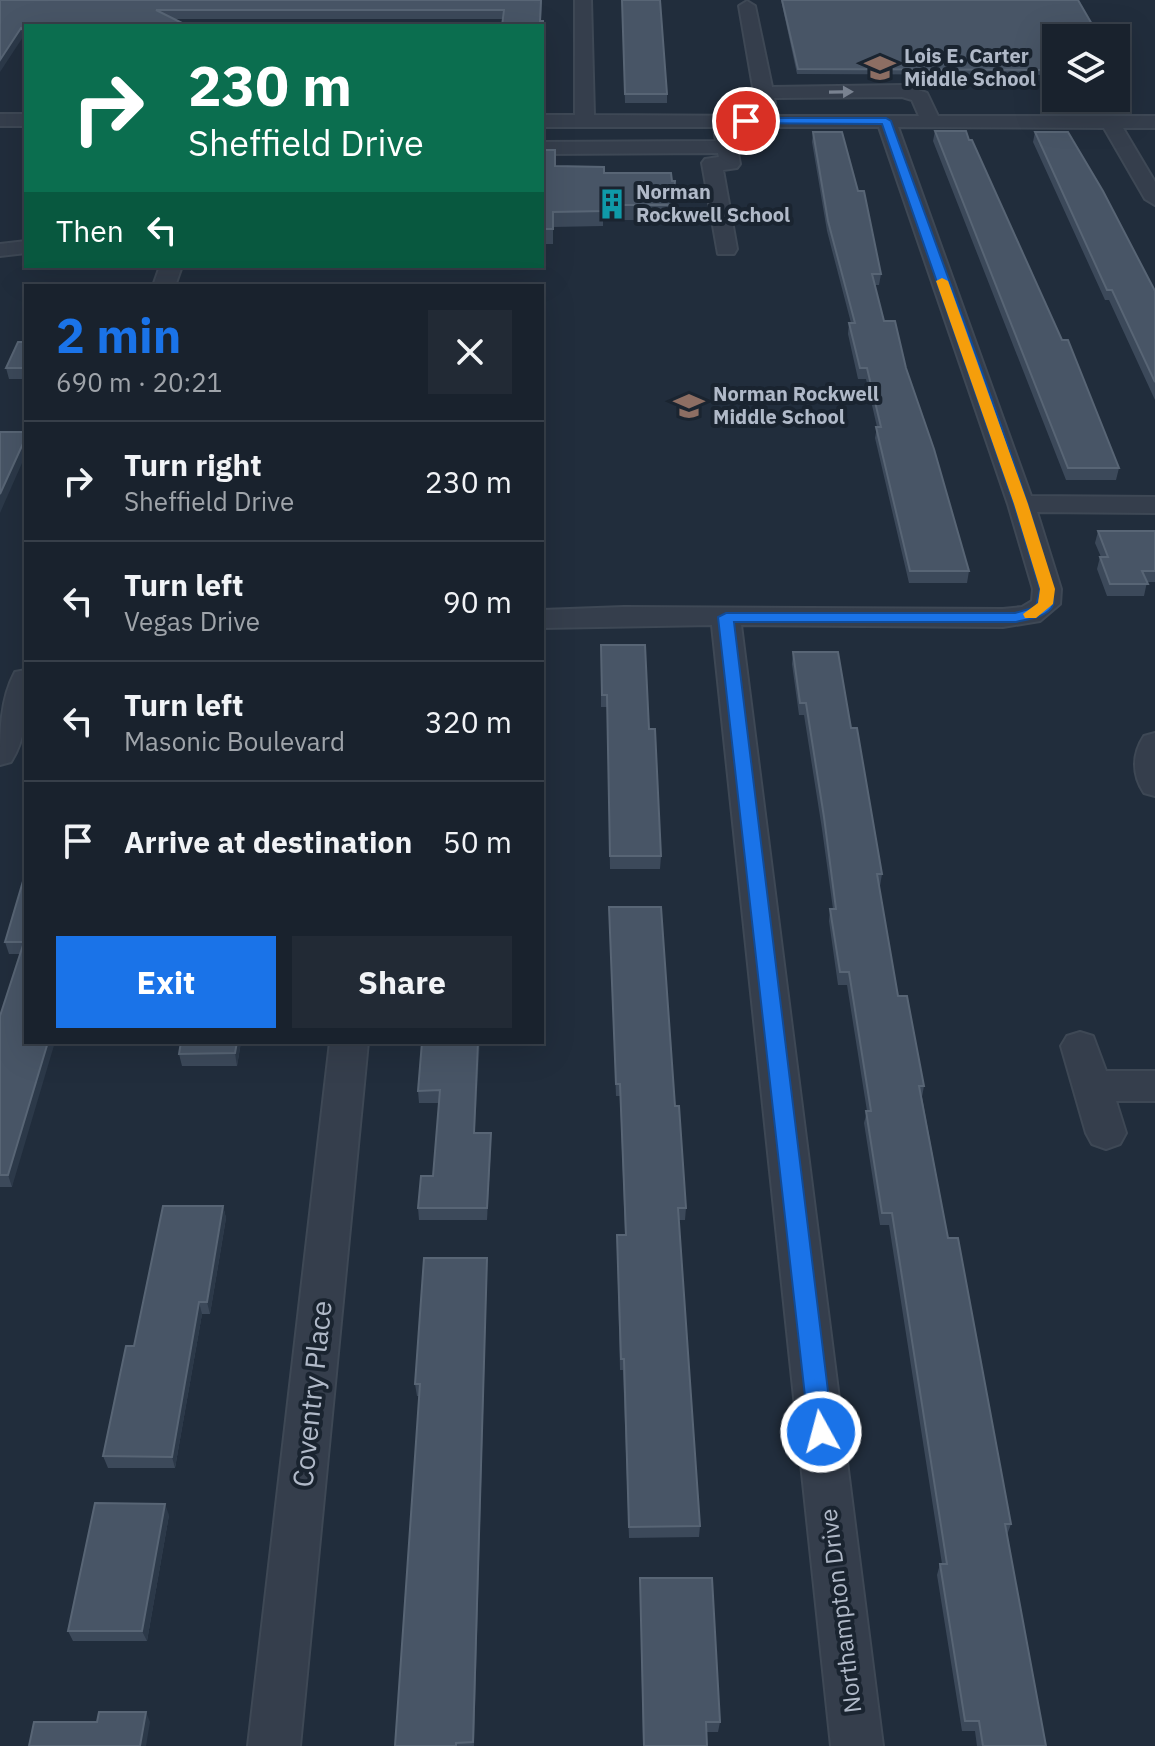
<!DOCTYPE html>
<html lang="en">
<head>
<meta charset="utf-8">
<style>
  :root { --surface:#19222d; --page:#222a35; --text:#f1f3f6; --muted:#9fa4aa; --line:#373f49; --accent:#1a73e8 }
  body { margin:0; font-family:"IBM Plex Sans",sans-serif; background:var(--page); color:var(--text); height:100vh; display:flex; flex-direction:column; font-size:30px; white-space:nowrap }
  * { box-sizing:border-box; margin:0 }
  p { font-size:26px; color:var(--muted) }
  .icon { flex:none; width:44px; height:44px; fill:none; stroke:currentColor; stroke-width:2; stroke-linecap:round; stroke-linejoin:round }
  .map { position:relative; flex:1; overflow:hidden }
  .details { position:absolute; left:24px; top:284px; width:520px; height:760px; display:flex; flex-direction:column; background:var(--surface); border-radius:0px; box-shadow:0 8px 32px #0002,0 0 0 2px var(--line) }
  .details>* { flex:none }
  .banner { position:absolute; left:24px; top:24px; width:520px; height:244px; border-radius:0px; box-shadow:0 8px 32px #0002,0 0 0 2px var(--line); background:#0b6e4f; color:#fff; overflow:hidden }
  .controls { position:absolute; left:1042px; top:24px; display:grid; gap:16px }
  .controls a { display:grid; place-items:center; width:88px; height:88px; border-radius:0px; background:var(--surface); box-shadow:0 8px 32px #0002,0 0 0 2px var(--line); font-size:40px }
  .pin { position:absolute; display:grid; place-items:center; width:68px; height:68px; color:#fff; margin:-34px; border:4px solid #fff; border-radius:50%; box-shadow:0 2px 8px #0007 }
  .me { position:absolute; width:88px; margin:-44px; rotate:353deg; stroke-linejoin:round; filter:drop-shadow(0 0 6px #0008) }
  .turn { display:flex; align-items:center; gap:28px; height:168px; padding:0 32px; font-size:36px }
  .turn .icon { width:104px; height:104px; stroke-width:2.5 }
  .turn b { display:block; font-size:56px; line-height:68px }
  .then { display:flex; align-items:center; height:76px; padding:0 32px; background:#0003; gap:16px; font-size:30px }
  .round { display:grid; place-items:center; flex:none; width:84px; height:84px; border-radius:0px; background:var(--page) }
  .head { display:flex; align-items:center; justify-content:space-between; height:136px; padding:0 32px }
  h1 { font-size:48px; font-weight:700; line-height:60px; color:var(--accent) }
  .cta { display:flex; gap:16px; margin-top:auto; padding:16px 32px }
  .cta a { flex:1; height:92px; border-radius:0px; background:var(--accent); color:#fff; font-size:32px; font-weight:700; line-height:92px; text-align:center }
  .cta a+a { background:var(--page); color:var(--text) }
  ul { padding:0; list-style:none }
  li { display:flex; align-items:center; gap:24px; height:120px; padding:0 32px; border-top:2px solid var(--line) }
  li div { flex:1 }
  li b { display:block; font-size:30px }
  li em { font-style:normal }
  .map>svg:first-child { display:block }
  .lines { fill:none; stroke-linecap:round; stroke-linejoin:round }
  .minor-casing { stroke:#3e4855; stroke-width:4 }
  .minor { fill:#353e4c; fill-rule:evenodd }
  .wall { fill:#3c495a }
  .shaded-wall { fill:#2c3949 }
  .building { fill:#485566; stroke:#586575; stroke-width:2 }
  .oneway { fill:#798290 }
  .route { fill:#1a73e8; stroke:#114b97; stroke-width:2 }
  .slow { fill:#f59e0b }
  .labels { text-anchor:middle; stroke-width:8; stroke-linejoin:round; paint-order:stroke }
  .far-poi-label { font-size:20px; font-weight:bold; fill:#b0b9c8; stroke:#1a2430; text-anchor:start }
  .street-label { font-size:24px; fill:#b0b9c8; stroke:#1a2430 }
  .near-street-label { font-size:28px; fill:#b0b9c8; stroke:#1a2430 }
</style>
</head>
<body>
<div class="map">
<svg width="1155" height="1746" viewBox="0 0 1155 1746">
  <rect width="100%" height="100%" fill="#212d3c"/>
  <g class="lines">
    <g class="minor-casing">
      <path id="minor" d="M575,0H591L594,115L758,116L739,6L747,1L755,6L772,87L904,85L927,93L938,116H1155V128H1123L1155,182V205L1145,199L1104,128L898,127L1031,496L1155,497V513L1037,512L1061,589L1060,604L1040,621L1003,627L741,625L883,1746H831L712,625L542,628V610L624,607L1003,609L1022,607L1032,601L1033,589L1008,504L879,127H733L740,164L737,168L723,170L737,249L734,254H718L702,163L705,159L719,157L718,153L542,154V142L716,141L714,127H542V115H575ZM902,97L912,100L919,116H777L774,98Z
        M0,114H26V126H0Z
        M26,241V253L0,256V244Z
        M160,266H182L175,286H153Z
        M26,670C26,702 29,734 11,762L0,765C0,733 0,700 15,672Z
        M1155,733V796L1144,793C1132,775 1132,754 1144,736Z
        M1080,1032L1093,1036L1106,1071H1155V1101H1116L1126,1133L1120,1144L1106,1149L1092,1144L1086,1133L1061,1046L1067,1036Z
        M330,1042H368L300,1746H248Z"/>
    </g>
    <use href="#minor" class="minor"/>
  </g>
  <path class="wall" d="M0,0H542L541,21H543V52L503,19H174L26,26V39L23,37Z
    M622,0L667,94V103H625Z
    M781,0H1078L1056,38V75L797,74Z
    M935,131L1119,468L1116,480H1066L933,141Z
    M813,132L881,274L879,285H875L884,321L906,368L969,571L967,583H909L875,438L877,427L866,379H858L848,334L849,323H851L827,231L812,142Z
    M1035,132L1155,291V400L1109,300H1105L1033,142Z
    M542,150L555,166L675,181L673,220H603V226L553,227V244H542Z
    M26,342V379H9L6,368Z
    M1098,531H1155V582H1147L1144,596H1107L1097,569L1100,557H1101L1095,543Z
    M601,645L649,729L661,856L660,869H610L607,707H601Z
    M793,652L851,728L882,874L880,886H879L898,996L924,1086L922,1097L948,1238L1011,1524L1007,1535L1046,1746H977L975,1731H962L937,1575L940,1564H942L889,1225H880L864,1123L867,1111L847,985H838L829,921L830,909H833L822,829L804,715H799L792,664Z
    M26,871V1042L12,1187H0V1016L20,954H9L5,942Z
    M609,907L675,1106L686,1208L685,1220H678L700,1526L699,1537L629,1538L623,1370H620L617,1247V1235H625L620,1096H616Z
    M241,1042L237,1066H182L179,1054Z
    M422,1042L475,1133L491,1146L487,1220H419L418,1208L433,1176L439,1103H419L418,1091Z
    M223,1206L226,1218L210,1314H202L175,1468H108L103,1456L134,1346Z
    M487,1258V1270L474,1746H395L419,1396H417L415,1384Z
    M169,1515L147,1641H73L68,1631Z
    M640,1578L720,1722L718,1732H706L707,1746H643Z"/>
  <path class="shaded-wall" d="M21,28L23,37L0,72V60Z
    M26,437V454L0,513V494Z
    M48,1042H55L12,1187L8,1175Z
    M237,1042H241L237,1066L235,1053Z
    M478,1042H480L474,1145V1133Z
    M491,1133V1146L487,1220V1208Z
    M223,1206L226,1218L210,1314L207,1302Z
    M487,1258V1270L473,1746V1742Z
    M199,1302L202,1314L175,1468L172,1457Z
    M165,1504L169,1515L147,1641L142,1631Z
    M146,1712L150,1722L146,1746H140Z"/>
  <path class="building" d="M0,0H541L540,21H543V43L542,51V26H502L504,10H156L188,26H26V31L21,28L0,60Z
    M622,0H660L667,94H625Z
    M782,0H1078L1100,38H1056V70L798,69Z
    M935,131H966L969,140H972L1062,340H1068L1119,468H1068Z
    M813,132H842L858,191H864L881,274H872L884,321H895L906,368L934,449L969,571H910L876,427H881L867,368H860L849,323H855L828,221Z
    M1035,132H1068L1103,191L1155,291V382L1112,290H1107Z
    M542,150H555V166L604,167V173H671L672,181H675L673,205H603L604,211L553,212V229H542Z
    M18,342H26V368H6Z
    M0,432H26V437L0,494Z
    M1098,531H1155V571H1142L1148,584H1110L1100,557H1108Z
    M601,645H645L649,729H655L661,856H610L607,695H602Z
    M793,652H838L851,728H857L882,874H877L898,996H907L924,1086H919L948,1238H958L1011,1524H1005L1046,1746H983L979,1721H965L940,1564H947L892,1213H882L866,1111H871L849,972H840L830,909H836L824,817L806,703H800Z
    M26,871V1042H48L8,1175H0V1016L24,942H5Z
    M609,907H661L675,1106H679L686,1208H678L700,1526L629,1527L624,1359H621L617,1235H626L620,1084H616Z
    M181,1042H237L235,1053L179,1054Z
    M422,1042H478L474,1133H491L487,1208H418L421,1176H433L440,1090L418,1091Z
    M163,1206H223L207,1302H199L172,1457L103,1456L126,1346H134Z
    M424,1258H487L473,1742L456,1743V1746H395L420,1384H415Z
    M95,1503L165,1504L142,1631H68Z
    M640,1578H712L720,1722H706L707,1746H644Z
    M99,1712H146L140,1746H29L34,1722H97Z"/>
  <defs><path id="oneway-solid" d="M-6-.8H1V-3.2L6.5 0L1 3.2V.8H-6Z" transform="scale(2)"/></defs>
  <use class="oneway" href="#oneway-solid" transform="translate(841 92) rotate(-1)"/>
  <path class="route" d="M746,118H886L891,121C911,178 1063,580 1053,605C1048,617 1028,619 1016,622H734L833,1432L829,1440L821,1444L812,1440L809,1432L718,617L726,613H1015L1036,607L1040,589L1014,504L882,124L742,123L741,121Z"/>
  <path class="slow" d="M942,278L948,281L1028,504L1055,589L1053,604L1036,618H1025L1023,614L1038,603L1040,589L1014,504L936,281Z"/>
  <defs>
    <g id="school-bare" transform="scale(2.4)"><path d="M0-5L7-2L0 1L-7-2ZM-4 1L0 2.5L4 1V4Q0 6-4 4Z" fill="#8d6e63" stroke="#1a2430" stroke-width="2.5" paint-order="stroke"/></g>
    <g id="building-bare" transform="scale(2.4)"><path d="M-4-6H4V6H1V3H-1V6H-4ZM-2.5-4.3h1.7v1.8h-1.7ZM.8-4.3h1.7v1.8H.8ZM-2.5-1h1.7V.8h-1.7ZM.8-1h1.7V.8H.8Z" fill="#0f9aa8" stroke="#1a2430" stroke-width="2.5" paint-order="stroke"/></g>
  </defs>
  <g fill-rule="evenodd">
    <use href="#school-bare" x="880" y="68"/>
    <use href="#building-bare" x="612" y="204"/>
    <use href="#school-bare" x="689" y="406"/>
  </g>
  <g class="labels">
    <g class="far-poi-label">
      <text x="904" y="63">Lois E. Carter<tspan x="904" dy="23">Middle School</tspan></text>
      <text x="636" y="199">Norman<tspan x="636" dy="23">Rockwell School</tspan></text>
      <text x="713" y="401">Norman Rockwell<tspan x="713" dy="23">Middle School</tspan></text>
    </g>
    <g class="street-label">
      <text transform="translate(841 1611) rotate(-97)" y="8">Northampton Drive</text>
    </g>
    <g class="near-street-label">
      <text transform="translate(312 1394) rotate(-84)" y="10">Coventry Place</text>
    </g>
  </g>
</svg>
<div class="controls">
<a><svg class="icon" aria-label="layers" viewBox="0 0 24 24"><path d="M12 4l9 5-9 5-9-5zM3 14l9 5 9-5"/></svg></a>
</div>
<div class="pin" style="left:746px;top:121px;background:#d93025"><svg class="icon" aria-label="arrive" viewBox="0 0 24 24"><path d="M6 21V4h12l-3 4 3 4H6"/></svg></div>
<svg class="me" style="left:821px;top:1432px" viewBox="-20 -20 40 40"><circle r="17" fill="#1a73e8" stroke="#fff" stroke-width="3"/><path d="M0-11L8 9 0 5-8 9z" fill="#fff"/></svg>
<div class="banner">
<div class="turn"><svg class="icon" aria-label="right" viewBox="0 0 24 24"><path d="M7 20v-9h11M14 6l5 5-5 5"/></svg><div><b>230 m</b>Sheffield Drive</div></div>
<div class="then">Then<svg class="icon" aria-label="left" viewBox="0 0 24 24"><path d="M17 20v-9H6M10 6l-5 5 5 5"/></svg></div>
</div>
<section class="details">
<div class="head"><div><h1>2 min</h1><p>690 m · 20:21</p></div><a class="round"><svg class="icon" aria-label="close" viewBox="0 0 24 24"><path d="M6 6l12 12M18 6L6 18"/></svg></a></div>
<ul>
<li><svg class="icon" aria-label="right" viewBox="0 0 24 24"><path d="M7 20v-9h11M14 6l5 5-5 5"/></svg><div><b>Turn right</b><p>Sheffield Drive</p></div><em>230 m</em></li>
<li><svg class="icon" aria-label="left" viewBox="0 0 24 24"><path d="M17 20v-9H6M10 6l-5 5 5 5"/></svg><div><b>Turn left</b><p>Vegas Drive</p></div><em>90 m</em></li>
<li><svg class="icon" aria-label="left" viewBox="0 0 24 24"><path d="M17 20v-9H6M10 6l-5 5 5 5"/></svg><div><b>Turn left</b><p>Masonic Boulevard</p></div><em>320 m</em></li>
<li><svg class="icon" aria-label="arrive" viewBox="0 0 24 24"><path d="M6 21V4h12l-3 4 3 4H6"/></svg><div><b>Arrive at destination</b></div><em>50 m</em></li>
</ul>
<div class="cta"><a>Exit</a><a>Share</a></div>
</section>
</div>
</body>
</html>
